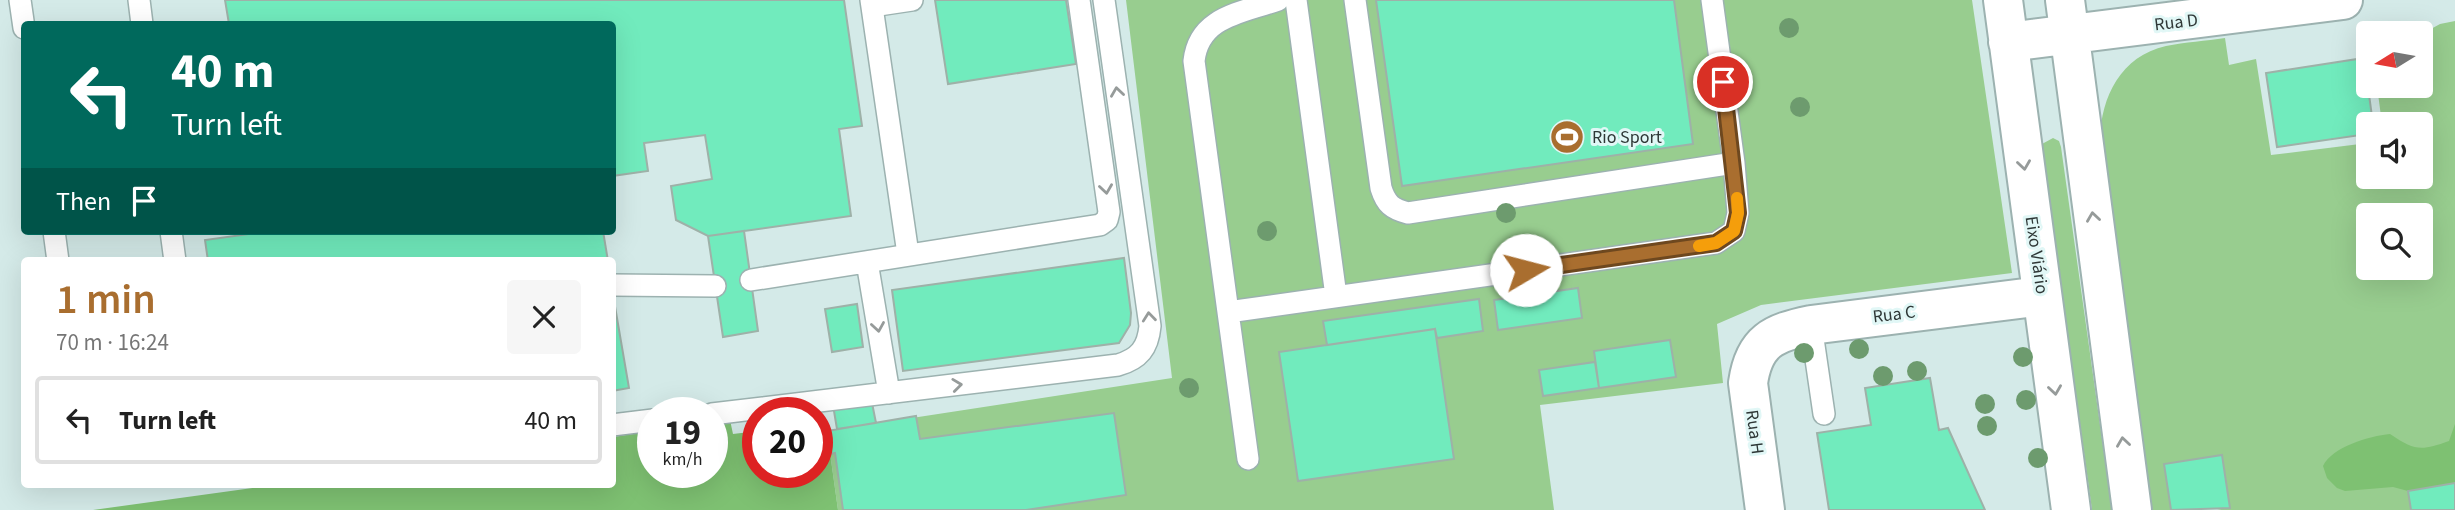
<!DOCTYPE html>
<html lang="en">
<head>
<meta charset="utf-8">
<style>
  :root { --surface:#fff; --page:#f6f6f6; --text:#222; --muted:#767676; --line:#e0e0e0; --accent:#a96e2f }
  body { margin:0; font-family:"Source Sans 3",sans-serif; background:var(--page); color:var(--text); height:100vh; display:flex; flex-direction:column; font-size:26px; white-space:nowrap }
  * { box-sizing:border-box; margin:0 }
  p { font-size:23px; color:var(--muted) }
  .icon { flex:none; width:38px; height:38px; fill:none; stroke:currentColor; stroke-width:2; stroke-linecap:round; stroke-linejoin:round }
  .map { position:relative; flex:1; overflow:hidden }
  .sheet { position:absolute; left:21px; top:257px; width:595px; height:231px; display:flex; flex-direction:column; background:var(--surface); border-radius:7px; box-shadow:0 7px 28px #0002 }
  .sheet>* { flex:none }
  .hud { position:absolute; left:21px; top:21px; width:595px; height:214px; border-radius:7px; box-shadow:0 7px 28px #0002; background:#00695c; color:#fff; overflow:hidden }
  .needle { width:46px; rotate:259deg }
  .controls { position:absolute; left:2356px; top:21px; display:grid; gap:14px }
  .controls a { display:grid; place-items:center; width:77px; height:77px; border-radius:7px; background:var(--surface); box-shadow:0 7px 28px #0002; font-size:35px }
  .speed { position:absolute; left:637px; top:397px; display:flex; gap:14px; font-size:35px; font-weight:700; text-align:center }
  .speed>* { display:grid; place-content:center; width:91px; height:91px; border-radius:50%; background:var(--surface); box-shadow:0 7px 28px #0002; line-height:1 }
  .speed small { font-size:18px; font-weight:400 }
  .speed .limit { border:10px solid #d22; background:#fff; color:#111 }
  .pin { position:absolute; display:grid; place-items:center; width:60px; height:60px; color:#fff; margin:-30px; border:4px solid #fff; border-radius:50%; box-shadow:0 2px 7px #0007 }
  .me { position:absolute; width:77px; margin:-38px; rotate:82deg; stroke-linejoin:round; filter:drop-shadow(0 0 5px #0008) }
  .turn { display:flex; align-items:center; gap:24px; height:147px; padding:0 35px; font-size:32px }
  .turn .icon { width:91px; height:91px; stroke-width:2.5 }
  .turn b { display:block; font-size:49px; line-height:60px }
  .then { display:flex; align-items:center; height:66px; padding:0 35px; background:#0003; gap:14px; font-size:26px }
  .round { display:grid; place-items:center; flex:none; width:74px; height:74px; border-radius:7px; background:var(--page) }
  .headline { display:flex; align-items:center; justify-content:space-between; height:119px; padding:0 35px }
  h1 { font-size:42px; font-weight:600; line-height:52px; color:var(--accent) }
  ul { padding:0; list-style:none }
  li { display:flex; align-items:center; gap:21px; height:88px; margin:0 14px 10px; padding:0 21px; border:4px solid var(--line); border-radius:7px }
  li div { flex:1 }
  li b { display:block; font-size:26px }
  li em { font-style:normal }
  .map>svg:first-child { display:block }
  .green { fill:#98cd8f; fill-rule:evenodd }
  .forest { fill:#7ec172 }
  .building { fill:#71ebbd; stroke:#9eb1a8; stroke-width:2 }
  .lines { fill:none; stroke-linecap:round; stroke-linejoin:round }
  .lane-casing { stroke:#9cb2b0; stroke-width:24 }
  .street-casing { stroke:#9cb2b0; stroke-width:42 }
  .lane { stroke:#fff; stroke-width:21 }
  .street { stroke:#fff; stroke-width:38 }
  .tree { fill:#6d9b6e }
  .oneway { stroke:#969b9a }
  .route-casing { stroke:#6e481f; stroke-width:18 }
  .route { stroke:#a96e2f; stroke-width:12 }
  .slow { stroke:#f59e0b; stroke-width:12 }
  .labels { text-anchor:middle; stroke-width:6; stroke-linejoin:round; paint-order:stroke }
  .street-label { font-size:18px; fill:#2e3736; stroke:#e1f7f6 }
  .poi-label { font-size:18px; fill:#2e3736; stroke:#e1f7f6; text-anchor:start }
</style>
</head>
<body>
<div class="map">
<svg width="2455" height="510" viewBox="0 0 2455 510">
  <rect width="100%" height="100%" fill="#d4eae8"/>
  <path class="green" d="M1126,0H1972L2012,273L1761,305L1717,324L1723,383L1540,405L1554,510H838L827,431L1172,378Z
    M2455,21V485L2408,491L2411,510H2217L2230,507L2222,455L2164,464L2171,510H2152L2100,139C2101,97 2121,56 2166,46C2185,42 2206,41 2225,38L2229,65L2256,59L2271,155L2368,143V177H2420V124H2382L2377,86H2420V35L2440,24ZM2368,215H2420V268H2368Z
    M2053,138L2059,141L2061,147L2112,510H2092L2042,150V144Z"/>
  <path class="forest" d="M730,420L733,434L758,431V472H817V428L827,431L838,510H93L275,485H612L613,437L653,431V472H712V423Z
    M2455,424V485L2408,491L2393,487L2345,491L2337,488L2327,478L2323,466C2332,447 2369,436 2390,434C2415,451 2421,451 2449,441Z"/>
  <path class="building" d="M225,0H844L862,126L839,129L851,216L708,236L676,220L671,186L712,179L705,135L644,143L648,171L612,176V24H229Z
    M935,0H1066L1076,64L948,84Z
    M1376,0H1674L1693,144L1402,186Z
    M2364,58L2373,124H2368V134L2277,147L2266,73Z
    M270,231H603L608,261H208L205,240Z
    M744,231L758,331L723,337L708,236Z
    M1124,258L1131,313L1130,325L1119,343L903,371L892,290Z
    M1578,288L1582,318L1498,330L1494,300Z
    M612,289L629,388L612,391Z
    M1479,299L1483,331L1437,338L1435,329L1327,345L1323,321Z
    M857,304L863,347L832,352L825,309Z
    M1435,329L1454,459L1298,481L1279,352Z
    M1670,340L1676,377L1599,388L1594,351Z
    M1595,362L1599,388L1543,396L1539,370Z
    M1930,378L1939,430L1948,428L1985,510H1829L1817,433L1871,425L1865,388Z
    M871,398L876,423L837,429L833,405Z
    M1114,413L1126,495L1026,510H843L835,453L830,454L827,431L916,416L920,439Z
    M2222,455L2230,508L2171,510L2164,464Z
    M2455,483V510H2411L2408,491Z"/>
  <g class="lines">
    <g class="lane-casing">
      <path id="lane" d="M20,0L24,28
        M139,0L142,24
        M871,0L908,254
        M1296,0L1336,296
        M1355,0L1381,188C1386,204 1392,209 1408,213L1734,163
        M872,6L912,0
        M54,231L58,261
        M171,231L175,261
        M867,262L889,393
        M751,280L1100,225L1107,220L1109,212L1079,0
        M612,285L715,286
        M1228,312L1194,61C1199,16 1242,13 1278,0
        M1811,325L1824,414
        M712,414L1118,365C1139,359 1148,348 1150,326L1104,0
        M612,425L653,420
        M1248,459L1228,312L1716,243L1734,231L1738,213L1734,163L1712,0"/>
    </g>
    <g class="street-casing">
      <path id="street" d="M2003,0L2071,510
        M2065,0L2132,510
        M2008,42L2343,0
        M1765,510L1748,383C1754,341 1773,333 1811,325L2042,296"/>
    </g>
    <use href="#lane" class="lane"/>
    <use href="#street" class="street"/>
  </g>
  <g class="tree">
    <circle cx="1789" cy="28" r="10"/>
    <circle cx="1800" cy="107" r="10"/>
    <circle cx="1506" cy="213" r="10"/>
    <circle cx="1267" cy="231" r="10"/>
    <circle cx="1859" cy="349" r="10"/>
    <circle cx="1804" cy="353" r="10"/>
    <circle cx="2023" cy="357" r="10"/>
    <circle cx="1917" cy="371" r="10"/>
    <circle cx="1883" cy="376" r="10"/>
    <circle cx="1189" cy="388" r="10"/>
    <circle cx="2026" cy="400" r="10"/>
    <circle cx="1985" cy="404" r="10"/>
    <circle cx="1987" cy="426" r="10"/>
    <circle cx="2038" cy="458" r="10"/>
  </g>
  <defs><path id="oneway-chevron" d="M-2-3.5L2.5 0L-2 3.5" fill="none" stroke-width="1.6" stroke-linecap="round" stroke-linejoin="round" transform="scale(1.75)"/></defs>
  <g class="oneway">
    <use href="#oneway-chevron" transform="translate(1117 92) rotate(-98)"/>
    <use href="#oneway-chevron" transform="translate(2024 165) rotate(82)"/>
    <use href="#oneway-chevron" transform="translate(1106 189) rotate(82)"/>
    <use href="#oneway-chevron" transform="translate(2093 217) rotate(-98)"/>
    <use href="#oneway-chevron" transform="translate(1149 317) rotate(-96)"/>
    <use href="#oneway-chevron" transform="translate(878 327) rotate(81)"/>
    <use href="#oneway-chevron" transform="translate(957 385) rotate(-7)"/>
    <use href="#oneway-chevron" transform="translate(2055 390) rotate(82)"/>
    <use href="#oneway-chevron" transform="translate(2123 442) rotate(-98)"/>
  </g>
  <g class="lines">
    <g class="route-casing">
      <path id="route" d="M1526,270L1716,243L1734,231L1738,213L1723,82"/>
    </g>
    <use href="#route" class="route"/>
    <path class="slow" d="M1699,246L1716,243L1734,231L1738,213L1737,198"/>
  </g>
  <defs>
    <g id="stadium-disc" transform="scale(1.75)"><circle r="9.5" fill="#a96e2f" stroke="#e1f7f6"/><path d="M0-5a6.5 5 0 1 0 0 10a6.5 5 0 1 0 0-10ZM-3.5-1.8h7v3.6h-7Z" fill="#fff"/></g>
  </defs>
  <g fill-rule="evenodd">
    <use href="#stadium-disc" x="1567" y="137"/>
  </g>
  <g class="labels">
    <g class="street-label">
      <text transform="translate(2176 22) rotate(-7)" y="6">Rua D</text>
      <text transform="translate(2037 255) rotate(82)" y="6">Eixo Viário</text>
      <text transform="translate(1894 314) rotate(-7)" y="6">Rua C</text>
      <text transform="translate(1755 432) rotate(82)" y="6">Rua H</text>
    </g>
    <g class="poi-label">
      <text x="1592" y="143">Rio Sport</text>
    </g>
  </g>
</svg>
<div class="controls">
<a><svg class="needle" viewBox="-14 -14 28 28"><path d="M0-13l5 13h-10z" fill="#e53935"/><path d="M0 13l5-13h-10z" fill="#767676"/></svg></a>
<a><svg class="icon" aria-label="sound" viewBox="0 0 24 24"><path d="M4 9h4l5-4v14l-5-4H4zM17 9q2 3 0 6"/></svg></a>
<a><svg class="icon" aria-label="search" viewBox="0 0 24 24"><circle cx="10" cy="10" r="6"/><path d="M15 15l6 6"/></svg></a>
</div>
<div class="speed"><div>19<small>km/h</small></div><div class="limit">20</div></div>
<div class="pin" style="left:1723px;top:82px;background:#d93025"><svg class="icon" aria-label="arrive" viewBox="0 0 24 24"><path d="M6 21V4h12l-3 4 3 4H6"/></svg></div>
<svg class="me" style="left:1526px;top:270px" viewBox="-20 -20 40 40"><circle r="19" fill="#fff"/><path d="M0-13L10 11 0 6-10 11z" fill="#a96e2f"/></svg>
<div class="hud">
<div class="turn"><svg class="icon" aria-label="left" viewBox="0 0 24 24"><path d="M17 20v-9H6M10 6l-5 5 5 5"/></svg><div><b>40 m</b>Turn left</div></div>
<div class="then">Then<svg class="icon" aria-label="arrive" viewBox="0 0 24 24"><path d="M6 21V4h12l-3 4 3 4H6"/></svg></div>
</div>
<section class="sheet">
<div class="headline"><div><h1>1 min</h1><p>70 m · 16:24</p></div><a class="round"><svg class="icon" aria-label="close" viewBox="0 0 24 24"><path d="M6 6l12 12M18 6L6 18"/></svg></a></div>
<ul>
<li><svg class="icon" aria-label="left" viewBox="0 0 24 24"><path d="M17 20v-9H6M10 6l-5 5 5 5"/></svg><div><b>Turn left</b></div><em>40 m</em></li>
</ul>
</section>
</div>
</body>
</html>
